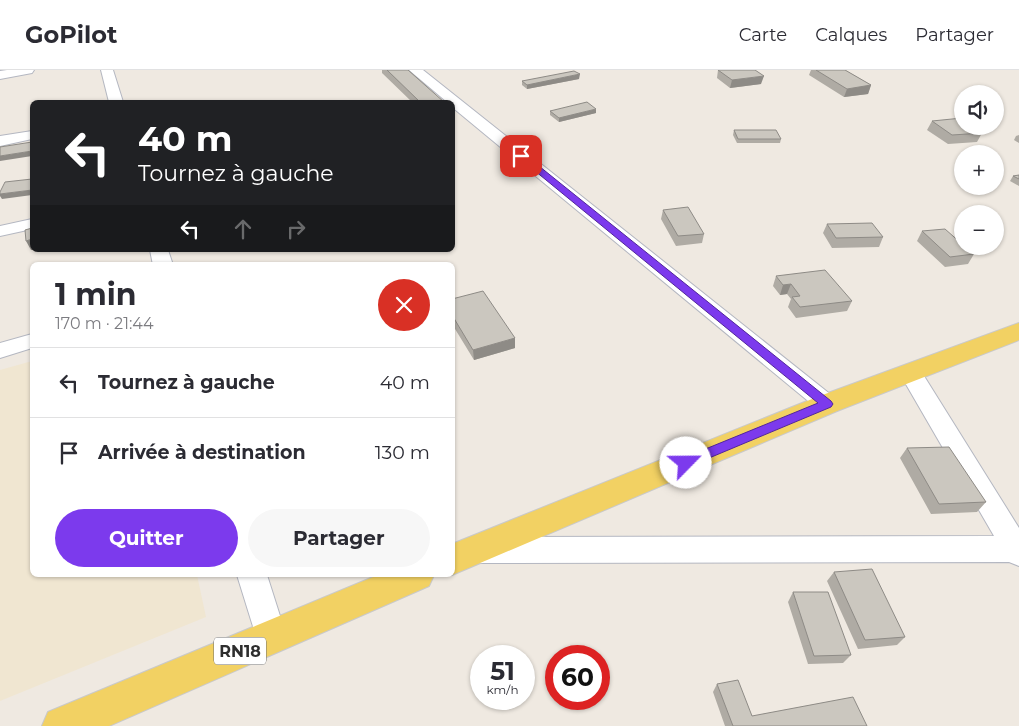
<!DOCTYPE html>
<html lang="fr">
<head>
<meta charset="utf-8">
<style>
  :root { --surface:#fff; --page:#f7f7f7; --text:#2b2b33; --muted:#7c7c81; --line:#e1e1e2; --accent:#7c3aed }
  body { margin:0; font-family:Montserrat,sans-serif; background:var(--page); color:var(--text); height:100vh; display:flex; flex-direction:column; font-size:19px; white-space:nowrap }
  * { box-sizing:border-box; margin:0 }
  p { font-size:16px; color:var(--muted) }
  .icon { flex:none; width:28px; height:28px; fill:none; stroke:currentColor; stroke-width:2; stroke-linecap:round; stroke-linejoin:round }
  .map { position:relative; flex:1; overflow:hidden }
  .panel { position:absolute; left:30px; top:192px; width:425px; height:315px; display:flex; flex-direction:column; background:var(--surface); border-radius:8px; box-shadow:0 1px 4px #0004 }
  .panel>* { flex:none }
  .hud { position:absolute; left:30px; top:30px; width:425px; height:152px; border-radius:8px; box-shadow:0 1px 4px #0004; background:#202124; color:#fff; overflow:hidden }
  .tools { position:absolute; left:954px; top:15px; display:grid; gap:10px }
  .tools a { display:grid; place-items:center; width:50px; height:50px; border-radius:50%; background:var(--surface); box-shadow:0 1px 4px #0004; font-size:25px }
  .speed { position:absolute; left:470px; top:575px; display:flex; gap:10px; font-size:25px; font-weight:700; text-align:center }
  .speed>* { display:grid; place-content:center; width:65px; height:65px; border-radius:50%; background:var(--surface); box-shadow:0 1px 4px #0004; line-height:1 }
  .speed small { font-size:12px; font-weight:400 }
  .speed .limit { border:8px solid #d22; background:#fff; color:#111 }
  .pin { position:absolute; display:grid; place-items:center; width:42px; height:42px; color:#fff; margin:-21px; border-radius:10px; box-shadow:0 2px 8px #0006 }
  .me { position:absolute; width:55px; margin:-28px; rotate:67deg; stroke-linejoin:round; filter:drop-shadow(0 0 4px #0008) }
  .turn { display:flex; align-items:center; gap:18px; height:105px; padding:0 25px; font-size:22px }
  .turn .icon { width:65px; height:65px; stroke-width:2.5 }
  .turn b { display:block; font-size:35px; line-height:42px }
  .lanes { display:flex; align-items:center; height:48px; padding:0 25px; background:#0003; justify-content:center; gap:25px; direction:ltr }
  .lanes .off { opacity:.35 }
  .round { display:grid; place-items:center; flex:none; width:52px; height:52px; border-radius:26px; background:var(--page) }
  .headline { display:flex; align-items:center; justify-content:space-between; height:85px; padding:0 25px }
  h1 { font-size:30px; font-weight:700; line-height:38px }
  .button { display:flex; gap:10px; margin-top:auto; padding:10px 25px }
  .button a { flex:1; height:58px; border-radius:30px; background:var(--accent); color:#fff; font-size:20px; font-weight:700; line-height:58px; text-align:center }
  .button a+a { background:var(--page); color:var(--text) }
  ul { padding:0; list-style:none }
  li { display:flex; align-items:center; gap:15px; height:70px; padding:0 25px; border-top:1px solid var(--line) }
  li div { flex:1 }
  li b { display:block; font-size:19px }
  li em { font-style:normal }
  header { display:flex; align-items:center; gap:30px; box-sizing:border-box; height:70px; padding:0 25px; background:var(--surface); border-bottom:1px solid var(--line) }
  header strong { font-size:24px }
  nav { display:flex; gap:28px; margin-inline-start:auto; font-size:18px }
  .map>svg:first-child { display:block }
  .education { fill:#f0e6d1 }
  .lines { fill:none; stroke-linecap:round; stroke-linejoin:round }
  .street-casing { stroke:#b4b7c1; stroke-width:2 }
  .primary-casing { stroke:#c9c9c9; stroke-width:2 }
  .street { fill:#fff; fill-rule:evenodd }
  .primary { fill:#f2d163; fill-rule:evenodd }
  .wall { fill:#afaba4 }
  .shaded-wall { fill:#8e8b86 }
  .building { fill:#cbc7bf; stroke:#8e8b86 }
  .route { fill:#7c3aed; stroke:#51269a }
  .labels { text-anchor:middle; stroke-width:4; stroke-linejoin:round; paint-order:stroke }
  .shield { fill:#fff; stroke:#6d6d6d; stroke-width:1 }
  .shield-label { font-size:16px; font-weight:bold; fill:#2e2e2e }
</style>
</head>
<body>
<header>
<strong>GoPilot</strong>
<nav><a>Carte</a><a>Calques</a><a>Partager</a></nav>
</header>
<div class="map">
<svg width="1019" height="656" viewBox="0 0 1019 656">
  <rect width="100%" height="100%" fill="#efe9e1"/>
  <path class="education" d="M32,291V505H197L206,547L0,631V300Z"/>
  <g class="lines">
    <g class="street-casing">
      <path id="street" d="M7,0H34L32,3L0,9V1Z
        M101,0H113L123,32H109Z
        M409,0H423L835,328L839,334L835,340L827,343L819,340L452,37V32H447Z
        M32,61V69L0,76V66Z
        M32,149V159L0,166V156Z
        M150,180H168L173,195H153Z
        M32,264V278L0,288V273Z
        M911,296L919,298L1019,458V496L1009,492L478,493L468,489L464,480L468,471L478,467L994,466L900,304L903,298Z
        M237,505H267L287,568L282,579L271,583L260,579Z"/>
    </g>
    <g class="primary-casing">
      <path id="primary" d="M1019,253V270L837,341L452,505V474L817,327Z
        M378,505H434L429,516L109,656H42L48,642Z"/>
    </g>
    <use href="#street" class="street"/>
    <use href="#primary" class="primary"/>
  </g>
  <path class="wall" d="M382,0H408L444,32H412L382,3Z
    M718,0L761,14L730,18L717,8Z
    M811,0H845L871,15L868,24L844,27L809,5Z
    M579,9L527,19L522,15V11Z
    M550,41L596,43L559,52L550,45Z
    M932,51L979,61L982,63L977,72L948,74L927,60Z
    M734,60L781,69L780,73H737L733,65Z
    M1019,65V73L1014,70L1016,66Z
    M1019,105V116L1010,111L1013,106Z
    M663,140L704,164L702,173L676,176L661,149Z
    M827,154L883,167L879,177L832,178L823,163Z
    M922,161L974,184L968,194L945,197L917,171Z
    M776,206L852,231L847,241L796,248L788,237L791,229L787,224L780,225L773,216Z
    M452,229L515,268V278L474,290L452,254Z
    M907,378L986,432L977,442L931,444L900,388Z
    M834,502L905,567L897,575L858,579L827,511Z
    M793,522L851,585L843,593L808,594L788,532Z
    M717,614L752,646L867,656H725L713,622Z"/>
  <path class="shaded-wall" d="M580,4L579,9L527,19V15Z
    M764,6L761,14L730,18L732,10Z
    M871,15L868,24L844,27L847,19Z
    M596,39V43L559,52V48Z
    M982,57L979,63L975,58Z
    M32,81V86L0,91V86Z
    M32,120V125L2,129L0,126V124Z
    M32,169V180H34H31L26,171Z
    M791,214L787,224L780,225L783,215Z
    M515,268V278L474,290L473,280Z"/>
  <path class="building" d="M387,0H408L444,32H420Z
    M718,0H755L764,6L732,10Z
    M816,0H845L871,15L847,19Z
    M574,1L580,4L527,15L522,11Z
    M587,32L596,39L559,48L550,41Z
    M962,48V56H980L982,57L975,58L982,63L952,65L932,51Z
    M734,60H776L781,69H738Z
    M32,72V81L0,86V77Z
    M1019,105V109L1013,106Z
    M32,109V120L0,124V122L5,112Z
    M688,137L704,164L678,166L663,140Z
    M872,153L883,167L836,168L827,154Z
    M32,158V169L26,171L25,160Z
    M945,159L962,174V176H965L974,184L950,187L922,161Z
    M825,200L852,231L800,237L792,227L800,226L791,214L783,215L776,206Z
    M483,221L515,268L473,280L452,245V229Z
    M949,377L986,432L939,434L907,378Z
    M872,499L905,567L865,570L834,502Z
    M793,522H828L851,585L814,586Z
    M738,610L752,646L853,627L867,656H733L717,614Z"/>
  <path class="route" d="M518,84H524L831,331L833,334L831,337L690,396H681L680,393L681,389L818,333L518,87Z"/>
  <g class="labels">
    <rect class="shield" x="214" y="567.5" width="52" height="27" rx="4"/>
    <g class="shield-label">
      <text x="240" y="587">RN18</text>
    </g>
  </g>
</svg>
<div class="tools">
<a><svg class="icon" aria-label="sound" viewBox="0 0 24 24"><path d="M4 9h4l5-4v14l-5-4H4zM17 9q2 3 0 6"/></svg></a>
<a>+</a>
<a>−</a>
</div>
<div class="speed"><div>51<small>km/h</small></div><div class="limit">60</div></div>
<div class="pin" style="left:521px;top:86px;background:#d93025"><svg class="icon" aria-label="arrive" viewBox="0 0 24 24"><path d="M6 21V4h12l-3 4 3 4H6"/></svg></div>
<svg class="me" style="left:686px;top:393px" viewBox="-20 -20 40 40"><circle r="19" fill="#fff"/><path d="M0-13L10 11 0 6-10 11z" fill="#7c3aed"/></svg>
<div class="hud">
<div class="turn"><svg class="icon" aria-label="left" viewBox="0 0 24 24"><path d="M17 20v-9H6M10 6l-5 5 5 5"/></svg><div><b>40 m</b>Tournez à gauche</div></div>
<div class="lanes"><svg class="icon" aria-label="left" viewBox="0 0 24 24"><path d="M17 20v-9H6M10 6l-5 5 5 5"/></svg><svg class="icon off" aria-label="ahead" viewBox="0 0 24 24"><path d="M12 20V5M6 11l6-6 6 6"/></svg><svg class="icon off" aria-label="right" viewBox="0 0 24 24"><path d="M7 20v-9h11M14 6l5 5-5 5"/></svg></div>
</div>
<section class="panel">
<div class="headline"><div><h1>1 min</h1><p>170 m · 21:44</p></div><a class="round" style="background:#d93025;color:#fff"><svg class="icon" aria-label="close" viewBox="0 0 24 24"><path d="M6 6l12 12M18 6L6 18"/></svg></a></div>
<ul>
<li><svg class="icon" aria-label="left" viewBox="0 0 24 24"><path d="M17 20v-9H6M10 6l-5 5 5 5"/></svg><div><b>Tournez à gauche</b></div><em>40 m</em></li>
<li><svg class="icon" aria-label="arrive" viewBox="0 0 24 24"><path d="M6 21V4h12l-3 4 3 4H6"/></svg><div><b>Arrivée à destination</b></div><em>130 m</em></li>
</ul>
<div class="button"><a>Quitter</a><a>Partager</a></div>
</section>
</div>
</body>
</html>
